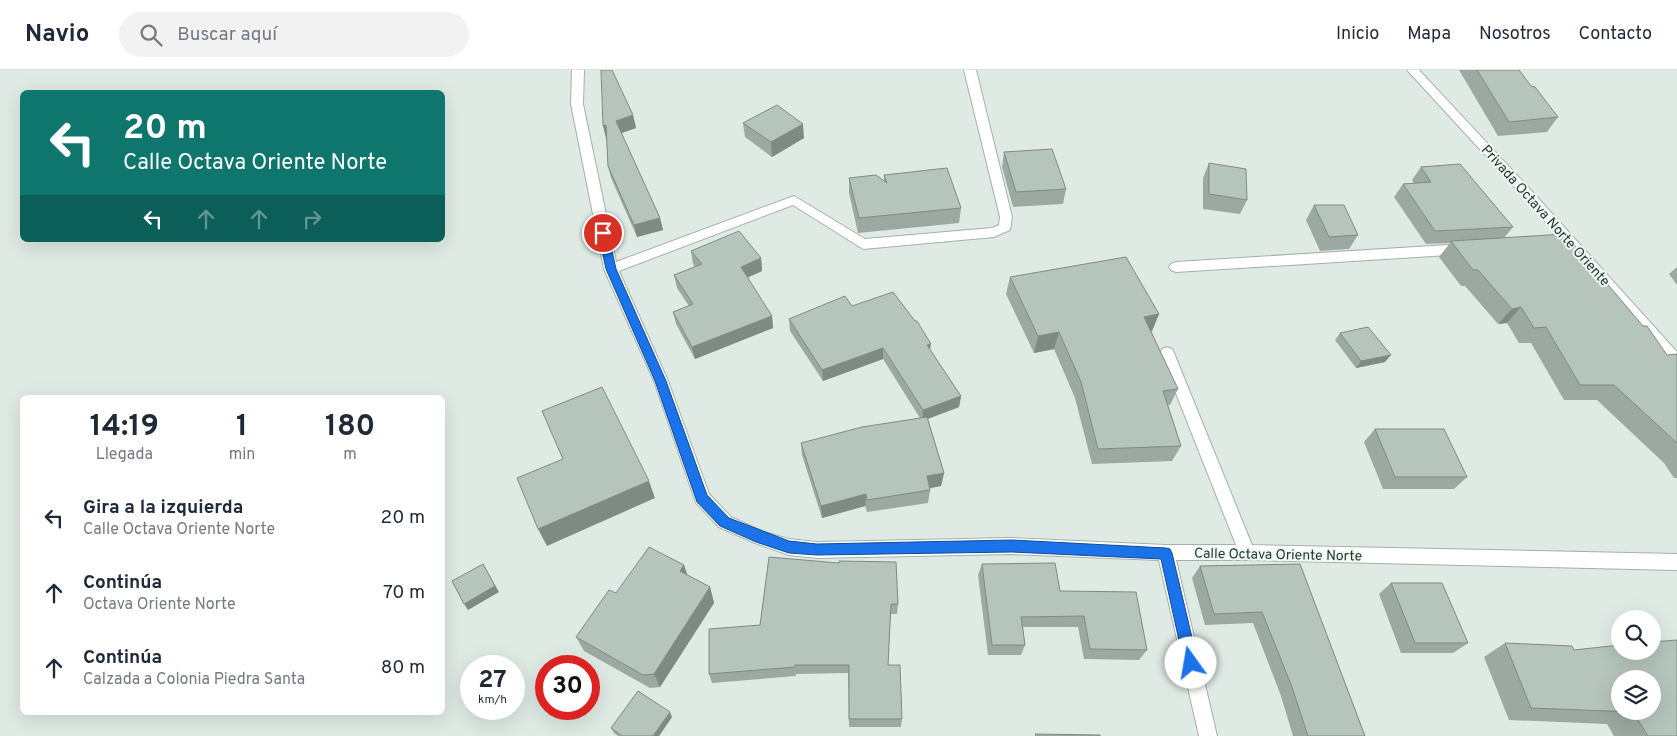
<!DOCTYPE html>
<html lang="es">
<head>
<meta charset="utf-8">
<style>
  :root { --surface:#fff; --page:#f2f2f3; --text:#1f2937; --muted:#747a83; --line:#e0e1e3 }
  body { margin:0; font-family:Overpass,sans-serif; background:var(--page); color:var(--text); height:100vh; display:flex; flex-direction:column; font-size:19px; white-space:nowrap }
  * { box-sizing:border-box; margin:0 }
  p { font-size:16px; color:var(--muted) }
  .icon { flex:none; width:28px; height:28px; fill:none; stroke:currentColor; stroke-width:2; stroke-linecap:round; stroke-linejoin:round }
  .map { position:relative; flex:1; overflow:hidden }
  .panel { position:absolute; left:20px; top:325px; width:425px; height:320px; display:flex; flex-direction:column; background:var(--surface); border-radius:8px; box-shadow:0 5px 20px #0002 }
  .panel>* { flex:none }
  .guide { position:absolute; left:20px; top:20px; width:425px; height:152px; border-radius:8px; box-shadow:0 5px 20px #0002; background:#0f766e; color:#fff; overflow:hidden }
  .controls { position:absolute; left:1611px; top:540px; display:grid; gap:10px }
  .controls a { display:grid; place-items:center; width:50px; height:50px; border-radius:50%; background:var(--surface); box-shadow:0 5px 20px #0002; font-size:25px }
  .speed { position:absolute; left:460px; top:585px; display:flex; gap:10px; font-size:25px; font-weight:700; text-align:center }
  .speed>* { display:grid; place-content:center; width:65px; height:65px; border-radius:50%; background:var(--surface); box-shadow:0 5px 20px #0002; line-height:1 }
  .speed small { font-size:12px; font-weight:400 }
  .speed .limit { border:8px solid #d22; background:#fff; color:#111 }
  .pin { position:absolute; display:grid; place-items:center; width:42px; height:42px; color:#fff; margin:-21px; border:2px solid #fff; border-radius:50%; box-shadow:0 1px 5px #0007 }
  .me { position:absolute; width:55px; margin:-28px; rotate:347deg; stroke-linejoin:round; filter:drop-shadow(0 0 4px #0008) }
  .turn { display:flex; align-items:center; gap:18px; height:105px; padding:0 20px; font-size:22px }
  .turn .icon { width:65px; height:65px; stroke-width:2.5 }
  .turn b { display:block; font-size:35px; line-height:42px }
  .lanes { display:flex; align-items:center; height:48px; padding:0 20px; background:#0003; justify-content:center; gap:25px; direction:ltr }
  .lanes .off { opacity:.35 }
  .eta { display:flex; justify-content:space-evenly; align-items:center; height:85px; text-align:center }
  .eta b { font-size:30px; font-weight:700; line-height:35px }
  ul { padding:0; list-style:none }
  li { display:flex; align-items:center; gap:15px; height:75px; padding:0 20px }
  li div { flex:1 }
  li b { display:block; font-size:19px }
  li em { font-style:normal }
  header { display:flex; align-items:center; gap:30px; box-sizing:border-box; height:70px; padding:0 25px; background:var(--surface); border-bottom:1px solid var(--line) }
  header strong { font-size:24px }
  nav { display:flex; gap:28px; margin-inline-start:auto; font-size:18px }
  .search { width:350px; height:45px; background:var(--page); display:flex; align-items:center; gap:12px; box-sizing:border-box; padding:0 18px; border-radius:28px; color:var(--muted); font-size:19px }
  .map>svg:first-child { display:block }
  .lines { fill:none; stroke-linecap:round; stroke-linejoin:round }
  .minor-casing { stroke:#a2b2aa; stroke-width:2 }
  .minor { fill:#fff; fill-rule:evenodd }
  .wall { fill:#9ca9a2 }
  .shaded-wall { fill:#7f8a84 }
  .building { fill:#b5c5bc; stroke:#7f8a84; fill-rule:evenodd }
  .route { fill:#1a73e8; stroke:#114b97 }
  .labels { text-anchor:middle; stroke-width:4; stroke-linejoin:round; paint-order:stroke }
  .street-label { font-size:14px; fill:#213a2f; stroke:#f0f7f2 }
</style>
</head>
<body>
<header>
<strong>Navio</strong>
<div class="search"><svg class="icon" aria-label="search" viewBox="0 0 24 24"><circle cx="10" cy="10" r="6"/><path d="M15 15l6 6"/></svg>Buscar aquí</div>
<nav><a>Inicio</a><a>Mapa</a><a>Nosotros</a><a>Contacto</a></nav>
</header>
<div class="map">
<svg width="1677" height="666" viewBox="0 0 1677 666">
  <rect width="100%" height="100%" fill="#dfeae4"/>
  <g class="lines">
    <g class="minor-casing">
      <path id="minor" d="M572,0H584L583,34L616,192L794,126L865,169L992,158L999,155L1000,147L964,0H976L1012,147L1010,160L994,167L863,179L793,135L619,201L668,311L709,424L731,447L764,462L789,469L817,472L1012,468L1166,475H1236L1160,283L1162,279L1167,277L1172,279L1174,283L1252,475L1677,484V500L1247,490H1176L1217,666H1199L1159,490L1012,484L817,488L789,485L755,473L719,457L696,433L654,311L604,199L571,34Z
        M1407,0H1419L1528,117L1677,282V298L1672,296L1520,123Z
        M1464,174L1469,176L1471,179L1469,182L1464,184L1176,202L1171,200L1169,197L1171,194L1176,192Z"/>
    </g>
    <use href="#minor" class="minor"/>
  </g>
  <path class="wall" d="M1459,0H1519L1531,16L1558,47L1547,62L1498,66Z
    M633,45L636,58L621,63L660,148L663,160L637,167L611,108L608,96L607,68H606Z
    M743,53L804,68L772,87L745,67Z
    M1004,82L1066,119L1063,134L1013,137L1002,97Z
    M1209,93L1247,130L1240,144L1203,139V108Z
    M1421,97L1513,157L1504,168L1667,285L1677,284V408H1674L1664,393L1597,330H1564L1531,273H1519L1507,253L1498,254L1465,216H1461L1439,187L1450,173L1426,174L1394,127L1403,114L1414,113L1412,110Z
    M884,105L961,138L959,153L858,163L849,123V108L884,111Z
    M1314,135L1358,165L1349,179L1320,181L1306,150Z
    M691,181L761,188L762,201L747,208L772,246L773,258L695,289L676,254L673,242L689,236L677,218L674,205L695,197L693,194Z
    M1677,197V215L1669,204Z
    M1010,207L1159,244L1152,261H1151L1178,319L1170,335H1168L1181,376L1172,391L1092,394L1075,328L1054,279L1034,283L1006,224Z
    M852,236L930,280L961,326L959,337L928,349L944,403L941,416L930,418V420L928,433L867,442L865,436L822,448L802,385L801,373L920,348L883,289L823,311L790,261L789,249Z
    M1340,263L1385,292L1356,298L1335,270Z
    M1375,359L1467,407L1454,419H1383L1364,372Z
    M839,491L898,534L897,544H890L888,595L902,649L901,657H849L848,603L796,604V606L712,613L709,604L760,555L839,493Z
    M982,494L1060,521L1147,580L1139,590L1084,589L1078,557H1023L1025,575L1021,585H988L978,505Z
    M1300,494L1365,666H1293L1281,626L1253,553L1205,555L1192,508L1200,496Z
    M684,495L687,505L710,517L714,533L660,617L650,618L584,581L576,567Z
    M1391,513L1468,573L1453,583H1401L1379,524Z
    M1505,573L1574,580L1677,666H1614L1607,654L1509,650L1484,587Z
    M672,647L659,666H618L614,663L611,658Z"/>
  <path class="shaded-wall" d="M633,45L636,58L619,64L616,51Z
    M803,54L804,68L772,87L771,72Z
    M606,55L609,67L606,68L603,56Z
    M660,148L663,160L637,167L634,155Z
    M761,188L762,201L742,210L741,197Z
    M1521,237L1507,253L1498,254L1512,239Z
    M1159,244L1152,261L1137,263L1144,247Z
    M772,246L773,258L695,289L692,277Z
    M1059,262L1054,279L1034,283L1038,266Z
    M931,274L929,286L927,275Z
    M883,278V289L823,311L822,300Z
    M1391,285L1385,292L1356,298L1361,291Z
    M961,326L959,337L922,351L923,340Z
    M944,403L941,416L925,419L927,406Z
    M649,411L655,428L547,476L538,459Z
    M866,424L865,436L822,448L821,436Z
    M483,494L499,522L468,540L464,534Z
    M684,495L689,510L680,501Z
    M710,517L714,533L660,617L654,604Z
    M670,642L672,647L659,666H653Z"/>
  <path class="building" d="M601,0H612L633,45L616,51L660,148L634,155L608,96L606,55L603,56Z
    M1477,0H1519L1531,16L1535,17L1558,47L1509,52Z
    M777,35L803,54L771,72L743,53Z
    M1052,79L1066,119L1016,122L1004,82Z
    M1209,93L1246,99L1247,130L1209,124Z
    M1460,94L1513,157L1435,161L1403,114L1431,112L1421,97Z
    M947,98L961,138L859,148L849,108L876,105L887,113L884,105Z
    M1314,135H1344L1358,165L1329,167Z
    M739,161L761,188L741,197L772,246L692,277L673,242L693,234L674,205L702,194L691,181Z
    M1565,164L1643,256H1647L1667,285L1677,284V373L1614,315H1580L1546,257L1534,258L1521,237L1512,239L1478,200H1473L1451,171Z
    M1126,187L1159,244L1144,247L1178,319L1163,321L1181,376L1098,379L1081,312L1059,262L1038,266L1010,207Z
    M893,222L915,251H917L931,274L927,275L961,326L923,340L883,278L822,300L789,249L845,226L852,236Z
    M1368,257L1391,285L1361,291L1340,263Z
    M602,317L649,411L538,459L517,408L563,389L542,341Z
    M927,347L944,403L927,406L930,420L867,430L866,424L821,436L801,373L862,357Z
    M1375,359H1444L1467,407H1395Z
    M649,477L684,495L680,501L710,517L654,604L643,605L576,567L609,520L616,523Z
    M769,487L839,493V491L896,492L898,534H891L888,595H900L902,649H849V595H795V597L709,604V559L760,555Z
    M1055,493L1060,521L1136,522L1147,580L1090,579L1084,546L1021,547L1025,575H992L982,494Z
    M483,494L495,516L464,534L452,511Z
    M1300,494L1365,666H1308L1292,617L1262,542L1214,544L1200,496Z
    M1391,513H1442L1468,573H1415Z
    M1677,570V666H1648L1633,642L1531,638L1505,573L1572,576L1574,580L1620,575V581H1652V572ZM1620,609H1652V641H1620Z
    M638,621L670,642L653,666H622L611,658Z
    M1035,664L1100,665V666H1036Z"/>
  <path class="route" d="M603,159L608,163L616,199L666,311L707,425L729,448L789,471L817,474L1012,470L1166,478L1170,479L1172,483L1198,593L1196,598L1191,600L1186,598L1184,593L1161,489L1012,482L817,485L789,483L756,472L720,456L697,432L655,311L606,199L598,163Z"/>
  <g class="labels">
    <g class="street-label">
      <text transform="translate(1546 145) rotate(48)" y="5">Privada Octava Norte Oriente</text>
      <text transform="translate(1278 484) rotate(1)" y="5">Calle Octava Oriente Norte</text>
    </g>
  </g>
</svg>
<div class="controls">
<a><svg class="icon" aria-label="search" viewBox="0 0 24 24"><circle cx="10" cy="10" r="6"/><path d="M15 15l6 6"/></svg></a>
<a><svg class="icon" aria-label="layers" viewBox="0 0 24 24"><path d="M12 4l9 5-9 5-9-5zM3 14l9 5 9-5"/></svg></a>
</div>
<div class="speed"><div>27<small>km/h</small></div><div class="limit">30</div></div>
<div class="pin" style="left:603px;top:163px;background:#d93025"><svg class="icon" aria-label="arrive" viewBox="0 0 24 24"><path d="M6 21V4h12l-3 4 3 4H6"/></svg></div>
<svg class="me" style="left:1191px;top:593px" viewBox="-20 -20 40 40"><circle r="19" fill="#fff"/><path d="M0-13L10 11 0 6-10 11z" fill="#1a73e8"/></svg>
<div class="guide">
<div class="turn"><svg class="icon" aria-label="left" viewBox="0 0 24 24"><path d="M17 20v-9H6M10 6l-5 5 5 5"/></svg><div><b>20 m</b>Calle Octava Oriente Norte</div></div>
<div class="lanes"><svg class="icon" aria-label="left" viewBox="0 0 24 24"><path d="M17 20v-9H6M10 6l-5 5 5 5"/></svg><svg class="icon off" aria-label="ahead" viewBox="0 0 24 24"><path d="M12 20V5M6 11l6-6 6 6"/></svg><svg class="icon off" aria-label="ahead" viewBox="0 0 24 24"><path d="M12 20V5M6 11l6-6 6 6"/></svg><svg class="icon off" aria-label="right" viewBox="0 0 24 24"><path d="M7 20v-9h11M14 6l5 5-5 5"/></svg></div>
</div>
<section class="panel">
<div class="eta">
<div><b>14:19</b><p>Llegada</p></div>
<div><b>1</b><p>min</p></div>
<div><b>180</b><p>m</p></div>
</div>
<ul>
<li><svg class="icon" aria-label="left" viewBox="0 0 24 24"><path d="M17 20v-9H6M10 6l-5 5 5 5"/></svg><div><b>Gira a la izquierda</b><p>Calle Octava Oriente Norte</p></div><em>20 m</em></li>
<li><svg class="icon" aria-label="ahead" viewBox="0 0 24 24"><path d="M12 20V5M6 11l6-6 6 6"/></svg><div><b>Continúa</b><p>Octava Oriente Norte</p></div><em>70 m</em></li>
<li><svg class="icon" aria-label="ahead" viewBox="0 0 24 24"><path d="M12 20V5M6 11l6-6 6 6"/></svg><div><b>Continúa</b><p>Calzada a Colonia Piedra Santa</p></div><em>80 m</em></li>
</ul>
</section>
</div>
</body>
</html>
